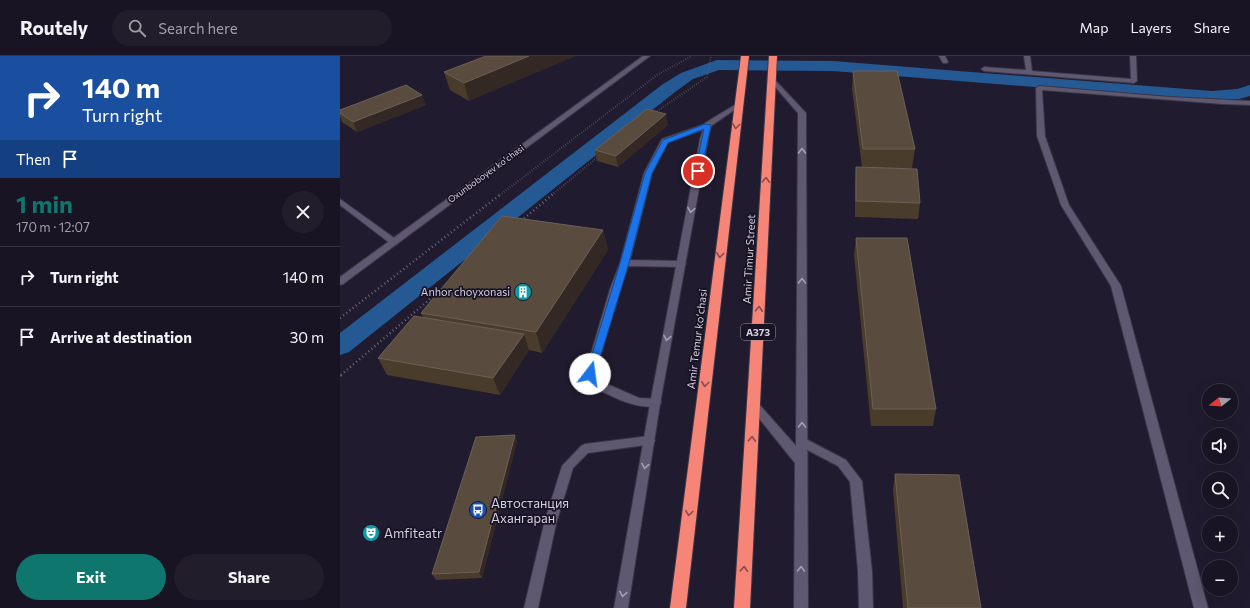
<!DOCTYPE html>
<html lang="en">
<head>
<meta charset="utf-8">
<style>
  :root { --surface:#191423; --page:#221d2b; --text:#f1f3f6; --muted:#9f9ea6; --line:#373341; --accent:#0f766e }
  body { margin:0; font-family:Commissioner,sans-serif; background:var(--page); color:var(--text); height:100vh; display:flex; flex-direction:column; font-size:15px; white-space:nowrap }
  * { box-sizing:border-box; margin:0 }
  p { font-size:13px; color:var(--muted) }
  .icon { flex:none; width:22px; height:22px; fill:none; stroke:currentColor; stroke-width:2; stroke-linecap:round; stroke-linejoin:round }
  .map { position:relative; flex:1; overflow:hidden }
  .sheet { display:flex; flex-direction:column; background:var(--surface); width:340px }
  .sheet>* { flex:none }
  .banner { background:#1a4fa0; color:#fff; overflow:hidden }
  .needle { width:26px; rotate:253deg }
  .fabs { position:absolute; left:862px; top:328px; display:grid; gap:8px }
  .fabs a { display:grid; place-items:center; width:36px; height:36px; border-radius:50%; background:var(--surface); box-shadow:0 4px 16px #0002,0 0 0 1px var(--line); font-size:20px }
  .pin { position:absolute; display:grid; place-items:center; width:34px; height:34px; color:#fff; margin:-17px; border:2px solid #fff; border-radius:50%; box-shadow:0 1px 4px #0007 }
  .me { position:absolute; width:44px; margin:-22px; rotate:15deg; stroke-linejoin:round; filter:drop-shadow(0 0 3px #0008) }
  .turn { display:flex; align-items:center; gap:14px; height:84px; padding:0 16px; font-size:18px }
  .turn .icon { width:52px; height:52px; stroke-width:2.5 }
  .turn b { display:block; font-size:28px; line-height:34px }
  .then { display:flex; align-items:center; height:38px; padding:0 16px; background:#0003; gap:8px; font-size:15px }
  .round { display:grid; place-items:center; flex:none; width:42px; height:42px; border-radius:21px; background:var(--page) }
  .summary { display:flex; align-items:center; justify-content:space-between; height:68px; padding:0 16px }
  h1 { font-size:24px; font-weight:700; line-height:30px; color:var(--accent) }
  .button { display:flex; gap:8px; margin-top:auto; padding:8px 16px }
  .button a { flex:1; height:46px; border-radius:24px; background:var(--accent); color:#fff; font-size:16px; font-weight:700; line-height:46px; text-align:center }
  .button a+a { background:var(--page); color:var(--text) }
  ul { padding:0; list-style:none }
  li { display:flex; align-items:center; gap:12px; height:60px; padding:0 16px; border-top:1px solid var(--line) }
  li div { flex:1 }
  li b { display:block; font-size:15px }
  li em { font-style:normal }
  header { display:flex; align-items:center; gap:24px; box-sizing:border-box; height:56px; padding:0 20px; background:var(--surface); border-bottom:1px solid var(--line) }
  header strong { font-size:19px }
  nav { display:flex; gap:22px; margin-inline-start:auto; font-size:14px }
  .search { width:280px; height:36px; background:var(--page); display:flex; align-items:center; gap:10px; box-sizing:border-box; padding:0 14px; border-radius:22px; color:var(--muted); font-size:15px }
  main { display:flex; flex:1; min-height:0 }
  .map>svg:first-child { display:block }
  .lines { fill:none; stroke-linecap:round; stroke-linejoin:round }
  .canal { fill:#245994; fill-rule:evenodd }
  .lane-casing { stroke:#3b3547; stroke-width:2 }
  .street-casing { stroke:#3b3547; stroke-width:2 }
  .secondary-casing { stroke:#3b3547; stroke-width:2 }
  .highway-casing { stroke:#3b3547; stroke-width:2 }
  .path-far2 { stroke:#6b6678; stroke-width:2; stroke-dasharray:0.5 2; stroke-linecap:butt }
  .path-far1 { stroke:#6b6678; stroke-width:2.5; stroke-dasharray:1 3; stroke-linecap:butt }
  .path { stroke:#6b6678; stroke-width:3; stroke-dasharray:1 3.5; stroke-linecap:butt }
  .lane { fill:#5e5870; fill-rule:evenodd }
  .street { fill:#5e5870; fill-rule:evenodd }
  .secondary { fill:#5e5870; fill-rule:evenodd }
  .highway { fill:#f68577; fill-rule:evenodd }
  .wall { fill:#4a3c2a }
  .shaded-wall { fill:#342824 }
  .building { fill:#594c3e; stroke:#6c6057 }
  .oneway { stroke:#874c4e }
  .oneway2 { stroke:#a49fb1 }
  .route { fill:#1a73e8; stroke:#114b97 }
  .labels { text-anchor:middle; stroke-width:3.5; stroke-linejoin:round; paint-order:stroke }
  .far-street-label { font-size:9px; fill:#d3cfdd; stroke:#181225 }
  .shield { fill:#181225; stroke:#9b96a6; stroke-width:1 }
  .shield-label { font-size:10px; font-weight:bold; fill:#d3cfdd }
  .street-label { font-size:11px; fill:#d3cfdd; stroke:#181225 }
  .poi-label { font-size:11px; fill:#d3cfdd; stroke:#181225; text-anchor:end }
  .near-poi-label { font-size:13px; fill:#d3cfdd; stroke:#181225; text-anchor:start }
</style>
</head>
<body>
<header>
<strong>Routely</strong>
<div class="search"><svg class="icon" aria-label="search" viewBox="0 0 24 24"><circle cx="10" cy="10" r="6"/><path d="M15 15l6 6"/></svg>Search here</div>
<nav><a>Map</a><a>Layers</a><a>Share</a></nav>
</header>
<main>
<section class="sheet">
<div class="banner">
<div class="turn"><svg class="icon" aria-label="right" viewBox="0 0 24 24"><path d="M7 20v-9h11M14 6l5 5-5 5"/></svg><div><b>140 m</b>Turn right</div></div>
<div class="then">Then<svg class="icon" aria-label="arrive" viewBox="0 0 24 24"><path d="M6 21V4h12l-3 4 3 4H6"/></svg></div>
</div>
<div class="summary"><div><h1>1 min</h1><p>170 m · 12:07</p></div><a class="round"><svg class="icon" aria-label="close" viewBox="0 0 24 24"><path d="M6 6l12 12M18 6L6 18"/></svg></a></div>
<ul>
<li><svg class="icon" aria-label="right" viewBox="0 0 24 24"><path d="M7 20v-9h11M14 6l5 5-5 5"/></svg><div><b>Turn right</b></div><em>140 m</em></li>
<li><svg class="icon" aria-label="arrive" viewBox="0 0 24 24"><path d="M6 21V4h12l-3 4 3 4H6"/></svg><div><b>Arrive at destination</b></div><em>30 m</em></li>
</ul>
<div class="button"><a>Exit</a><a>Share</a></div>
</section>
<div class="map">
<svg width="910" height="552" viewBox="0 0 910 552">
  <rect width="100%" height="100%" fill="#211b2f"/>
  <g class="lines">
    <path class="canal" d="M377,4L493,5L872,35L897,33L910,29V40L899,43L872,45L493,15L379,14L353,23L335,36L9,296L0,299V277L323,28L341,17Z"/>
    <g class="lane-casing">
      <path id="lane" d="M368,67L372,69L371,71L328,86L312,117L290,204L341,205L346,208L341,211L288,210L280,233L255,318L258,324L299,342L320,343L321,346L320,349C297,356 271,339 250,330L245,318L270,233L280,207L304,117L322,83Z
        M309,380L313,382L315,385L313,388L248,397L233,412L216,468L198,552H184L204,468L222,410L241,390L245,388Z
        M462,381L506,404L522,425L532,515L533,552H519L518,515L510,426L498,410L458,389L456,386L458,383Z"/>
    </g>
    <g class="street-casing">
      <path id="street" d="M599,0H605L608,6L607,7H603Z
        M684,0H690L692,15L791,23L790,0H796L797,25L794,27L644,15L641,13L644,11L686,14Z
        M432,22L434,23L466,57L468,552H454L455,407L409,350L410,347L414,346L418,347L456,390L458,57L430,25V23Z
        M699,30L830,41L910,45V49L883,48L702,34L705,80L729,149L781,230L868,552H854L771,230L721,149L697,80L696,32Z
        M398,47L400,48V50L371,70L368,83L320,348L288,552H274L310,348L360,83L365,67Z
        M0,143L57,184L58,186L57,188H51L0,149Z"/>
    </g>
    <g class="secondary-casing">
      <path id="secondary" d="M303,0H310L3,228L0,229V221Z"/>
    </g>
    <g class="highway-casing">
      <path id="highway" d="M401,0H409L346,552H330Z
        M429,0H437L410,552H394Z"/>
    </g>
    <path class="path-far2" d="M313,58L367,21L371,0
      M160,139L317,19L352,0
      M212,139L259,100"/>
    <path class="path-far1" d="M181,165L213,138
      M0,262L161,138
      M1,319L103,232"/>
    <path class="path" d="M0,320L2,318"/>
    <use href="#lane" class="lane"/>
    <use href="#street" class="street"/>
    <use href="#secondary" class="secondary"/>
    <use href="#highway" class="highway"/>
  </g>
  <path class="wall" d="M146,0L129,45L110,34L104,16Z
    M513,15L575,93L572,112H555L580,147L578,163L515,161V127L516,111H522L512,33Z
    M86,49L17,76L2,66L0,61V54Z
    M328,69L278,111L257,105L255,94Z
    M263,174L268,194L202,297L189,294L160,339L47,319L38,302L83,261L81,257Z
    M516,182L596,353L593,370H531L514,199Z
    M175,379L177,385L142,522L96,524L92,518Z
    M555,418L641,552H563L553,434Z"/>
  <path class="shaded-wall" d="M189,0H236L129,45L124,27Z
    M82,39L86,49L17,76L13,66Z
    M326,58L328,69L278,111L276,100Z
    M263,174L268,194L202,297L196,276Z
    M184,278L189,294L160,339L153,322Z
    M175,379L177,385L142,522L139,516Z"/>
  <path class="building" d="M146,0H189L124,27L104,16Z
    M513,15H557L575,93H523Z
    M66,29L82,39L13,66L0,57V54Z
    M307,53L326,58L276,100L255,94Z
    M516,111L577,113L580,147L516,145Z
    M162,160L263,174L196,276L81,257Z
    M516,182H567L596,353H533Z
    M74,260L184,278L153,322L38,302Z
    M175,379L139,516L92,518L136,381Z
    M555,418L619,419L641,552H568Z"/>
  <defs><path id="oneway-chevron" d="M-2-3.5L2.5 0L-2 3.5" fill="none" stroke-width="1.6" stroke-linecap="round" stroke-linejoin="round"/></defs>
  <g class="oneway">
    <use href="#oneway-chevron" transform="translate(396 70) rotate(97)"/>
    <use href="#oneway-chevron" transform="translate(426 124) rotate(-87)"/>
    <use href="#oneway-chevron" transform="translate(380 199) rotate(97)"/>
    <use href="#oneway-chevron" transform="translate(419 253) rotate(-87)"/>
    <use href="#oneway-chevron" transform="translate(365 328) rotate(97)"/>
    <use href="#oneway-chevron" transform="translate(412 383) rotate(-87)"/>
    <use href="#oneway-chevron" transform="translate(349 457) rotate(97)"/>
    <use href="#oneway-chevron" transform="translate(404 513) rotate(-87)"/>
  </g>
  <g class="oneway2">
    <use href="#oneway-chevron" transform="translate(462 95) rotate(-90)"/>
    <use href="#oneway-chevron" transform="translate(351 154) rotate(100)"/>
    <use href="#oneway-chevron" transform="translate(462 225) rotate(-90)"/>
    <use href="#oneway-chevron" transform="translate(327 282) rotate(100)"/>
    <use href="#oneway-chevron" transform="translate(462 369) rotate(-90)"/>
    <use href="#oneway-chevron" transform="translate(305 410) rotate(100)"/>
    <use href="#oneway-chevron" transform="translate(461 513) rotate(-90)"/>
    <use href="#oneway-chevron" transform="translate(283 538) rotate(100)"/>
  </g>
  <path class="route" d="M365,68L371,69L361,116H356L355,115L364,73L328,87L312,117L289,207L255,318L250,322L247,321L246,318L280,207L305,117L323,84Z"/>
  <defs>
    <g id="building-disc" transform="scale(0.9)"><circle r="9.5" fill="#0f9aa8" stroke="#181225"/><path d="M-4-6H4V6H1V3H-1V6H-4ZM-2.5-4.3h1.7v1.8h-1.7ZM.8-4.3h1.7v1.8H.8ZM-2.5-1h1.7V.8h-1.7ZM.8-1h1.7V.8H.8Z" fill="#fff"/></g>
    <g id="bus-disc" transform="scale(0.9)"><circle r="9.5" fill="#1a4fb4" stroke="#181225"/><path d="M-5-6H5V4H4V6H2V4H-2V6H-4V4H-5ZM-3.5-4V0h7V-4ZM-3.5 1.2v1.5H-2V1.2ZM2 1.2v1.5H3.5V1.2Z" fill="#fff"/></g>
    <g id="theatre-disc" transform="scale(0.9)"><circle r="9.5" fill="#0f9aa8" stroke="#181225"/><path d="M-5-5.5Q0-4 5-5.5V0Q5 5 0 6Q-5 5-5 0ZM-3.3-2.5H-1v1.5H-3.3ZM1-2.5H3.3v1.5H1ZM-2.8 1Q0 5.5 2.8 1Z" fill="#fff"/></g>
  </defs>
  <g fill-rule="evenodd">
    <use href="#building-disc" x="183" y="236"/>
    <use href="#bus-disc" x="138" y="454"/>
    <use href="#theatre-disc" x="31" y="477"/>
  </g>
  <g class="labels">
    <g class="far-street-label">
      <text transform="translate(146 118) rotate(-36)" y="3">Oxunboboyev ko'chasi</text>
    </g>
    <rect class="shield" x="401" y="268" width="34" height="16" rx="3"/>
    <g class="shield-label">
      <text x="418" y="280">A373</text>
    </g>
    <g class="street-label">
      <text transform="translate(409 203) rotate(-87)" y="4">Amir Timur Street</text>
      <text transform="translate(357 283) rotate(-83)" y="4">Amir Temur koʻchasi</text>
    </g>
    <g class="poi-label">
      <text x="170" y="240">Anhor choyxonasi</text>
    </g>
    <g class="near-poi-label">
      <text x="151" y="452">Автостанция<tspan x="151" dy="15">Ахангаран</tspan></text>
      <text x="44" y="482">Amfiteatr</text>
    </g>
  </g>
</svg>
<div class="fabs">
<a><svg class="needle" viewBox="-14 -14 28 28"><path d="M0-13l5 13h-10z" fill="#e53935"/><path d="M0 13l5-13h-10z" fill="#9f9ea6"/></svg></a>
<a><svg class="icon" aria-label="sound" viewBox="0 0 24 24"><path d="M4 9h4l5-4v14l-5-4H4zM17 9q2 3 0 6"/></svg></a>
<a><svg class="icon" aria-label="search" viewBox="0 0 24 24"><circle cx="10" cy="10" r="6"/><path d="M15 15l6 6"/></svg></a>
<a>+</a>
<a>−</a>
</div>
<div class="pin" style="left:358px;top:115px;background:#d93025"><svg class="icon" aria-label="arrive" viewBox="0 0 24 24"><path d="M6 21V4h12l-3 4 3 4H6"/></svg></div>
<svg class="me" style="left:250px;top:318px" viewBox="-20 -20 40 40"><circle r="19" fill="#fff"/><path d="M0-13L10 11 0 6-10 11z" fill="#1a73e8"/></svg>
</div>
</main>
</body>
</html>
